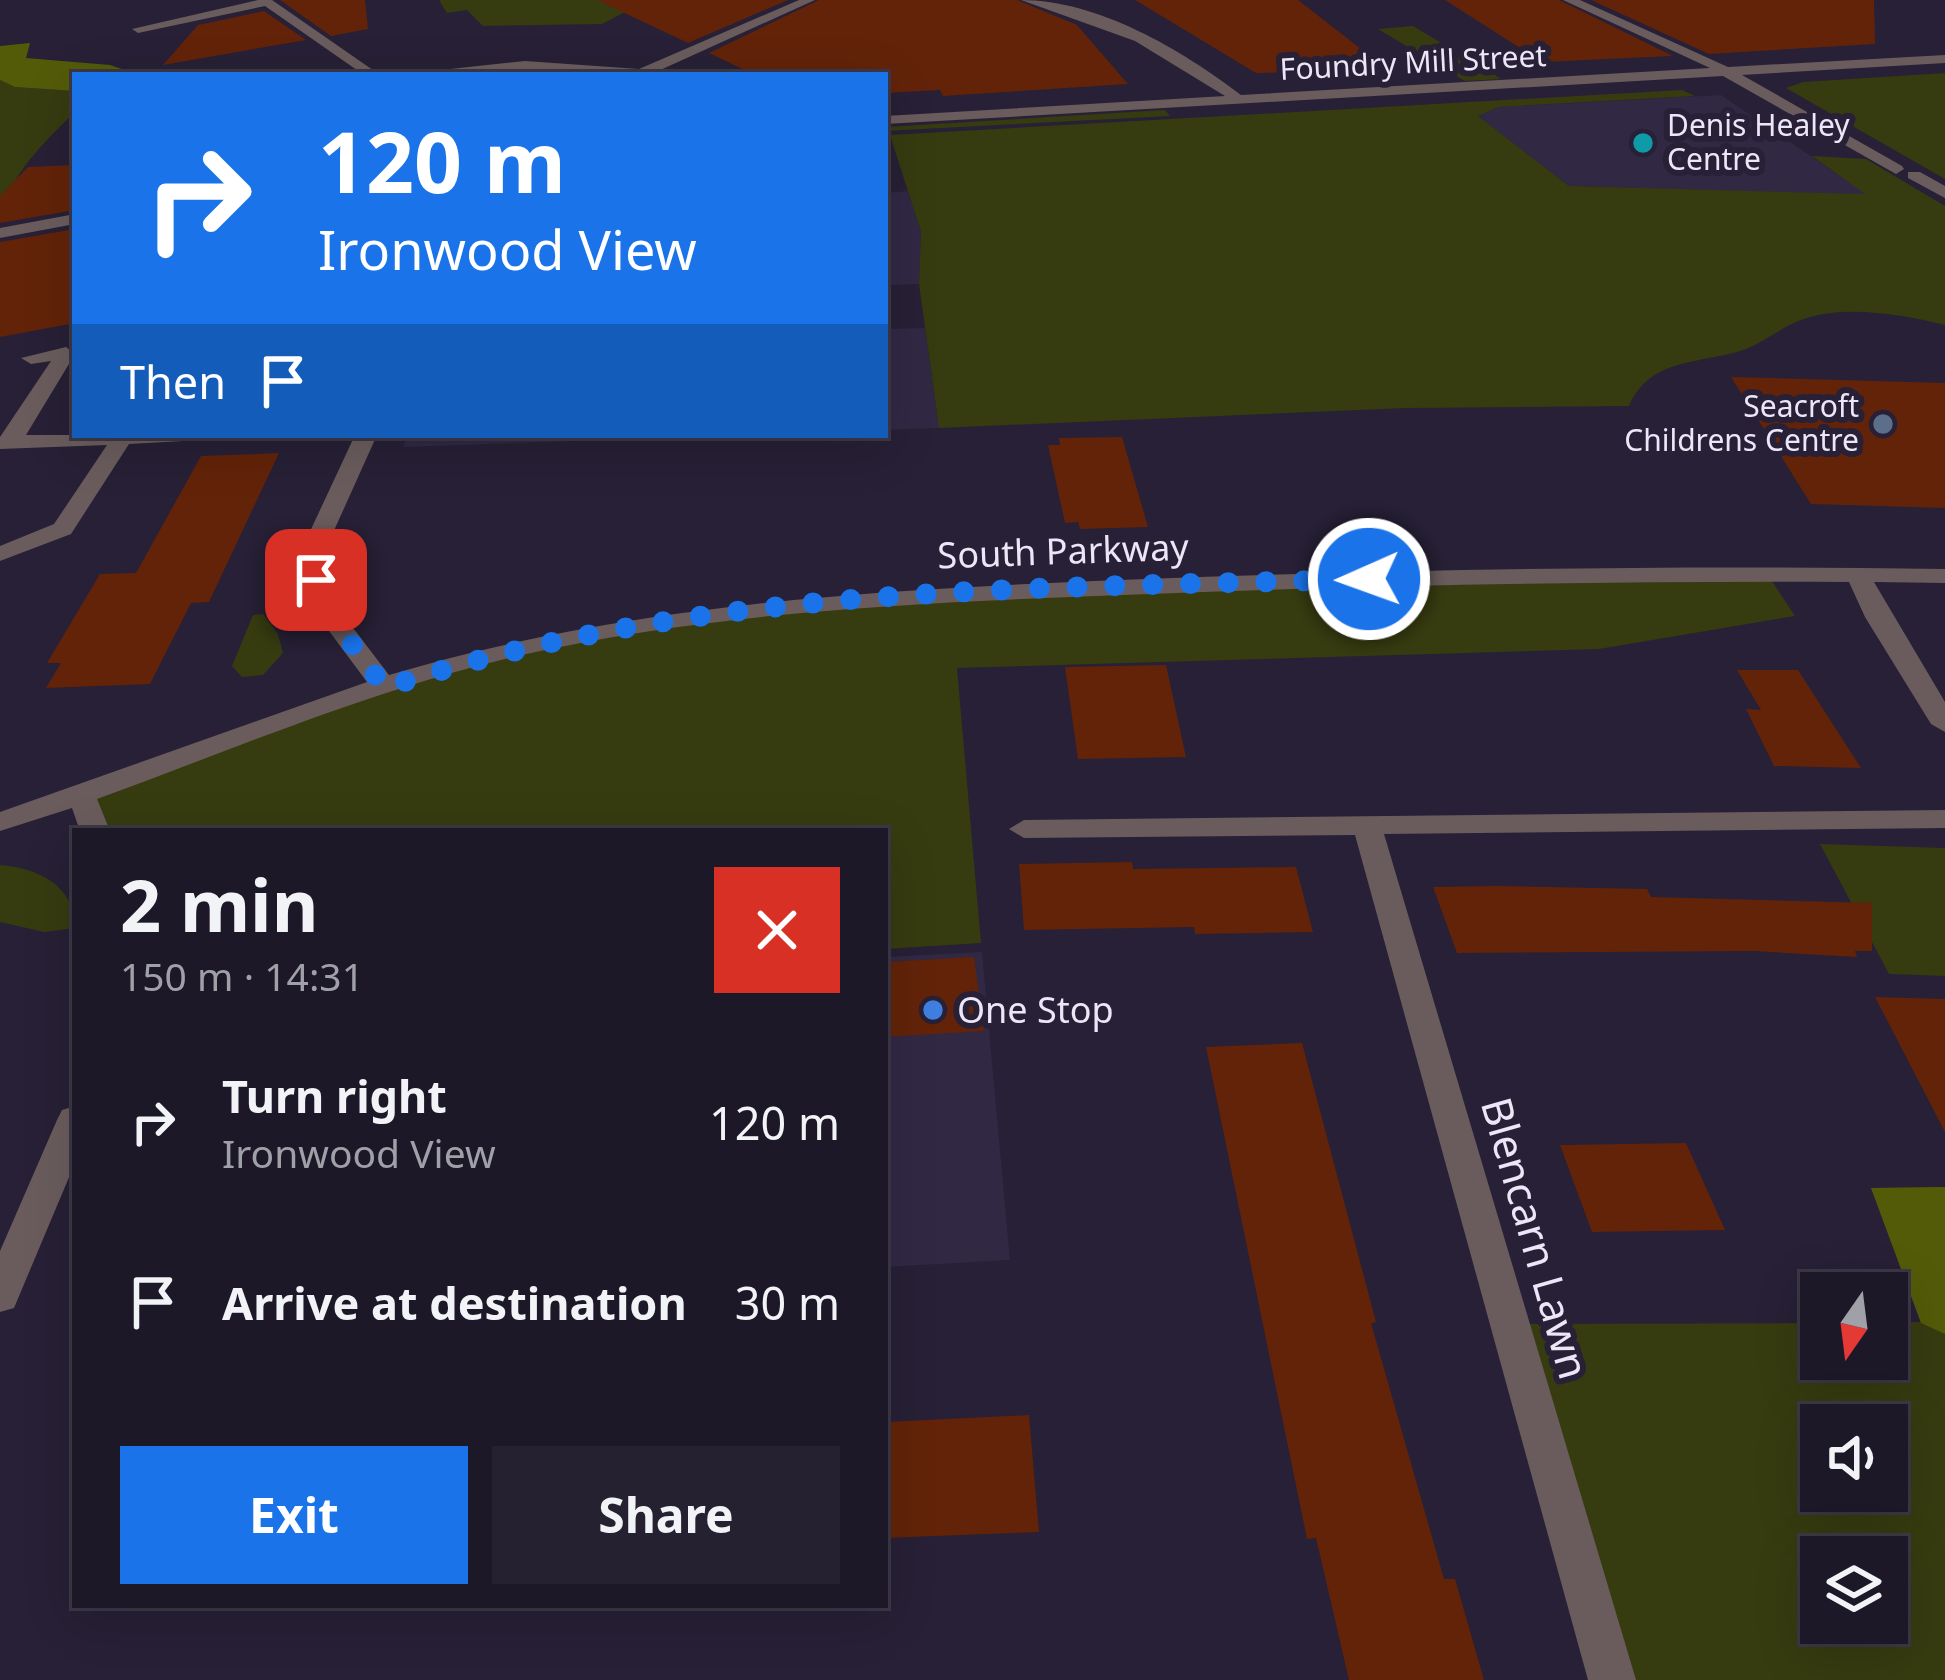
<!DOCTYPE html>
<html lang="en">
<head>
<meta charset="utf-8">
<style>
  :root { --surface:#1d1828; --page:#252130; --text:#f1f3f6; --muted:#a0a0a8; --line:#3b3745; --accent:#1a73e8 }
  body { margin:0; font-family:"Noto Sans",sans-serif; background:var(--page); color:var(--text); height:100vh; display:flex; flex-direction:column; font-size:45px; white-space:nowrap }
  * { box-sizing:border-box; margin:0 }
  p { font-size:39px; color:var(--muted) }
  .icon { flex:none; width:66px; height:66px; fill:none; stroke:currentColor; stroke-width:2; stroke-linecap:round; stroke-linejoin:round }
  .map { position:relative; flex:1; overflow:hidden }
  .panel { position:absolute; left:72px; top:828px; width:816px; height:780px; display:flex; flex-direction:column; background:var(--surface); border-radius:0px; box-shadow:0 12px 48px #0002,0 0 0 3px var(--line) }
  .panel>* { flex:none }
  .hud { position:absolute; left:72px; top:72px; width:816px; height:366px; border-radius:0px; box-shadow:0 12px 48px #0002,0 0 0 3px var(--line); background:#1a73e8; color:#fff; overflow:hidden }
  .needle { width:78px; rotate:194deg }
  .fabs { position:absolute; left:1800px; top:1272px; display:grid; gap:24px }
  .fabs a { display:grid; place-items:center; width:108px; height:108px; border-radius:0px; background:var(--surface); box-shadow:0 12px 48px #0002,0 0 0 3px var(--line); font-size:60px }
  .pin { position:absolute; display:grid; place-items:center; width:102px; height:102px; color:#fff; margin:-51px; border-radius:24px; box-shadow:0 6px 18px #0006 }
  .me { position:absolute; width:132px; margin:-66px; rotate:268deg; stroke-linejoin:round; filter:drop-shadow(0 0 9px #0008) }
  .turn { display:flex; align-items:center; gap:42px; height:252px; padding:0 48px; font-size:54px }
  .turn .icon { width:156px; height:156px; stroke-width:2.5 }
  .turn b { display:block; font-size:84px; line-height:102px }
  .then { display:flex; align-items:center; height:114px; padding:0 48px; background:#0003; gap:24px; font-size:45px }
  .round { display:grid; place-items:center; flex:none; width:126px; height:126px; border-radius:0px; background:var(--page) }
  .head { display:flex; align-items:center; justify-content:space-between; height:204px; padding:0 48px }
  h1 { font-size:72px; font-weight:700; line-height:90px }
  .primary-button { display:flex; gap:24px; margin-top:auto; padding:24px 48px }
  .primary-button a { flex:1; height:138px; border-radius:0px; background:var(--accent); color:#fff; font-size:48px; font-weight:700; line-height:138px; text-align:center }
  .primary-button a+a { background:var(--page); color:var(--text) }
  ul { padding:0; list-style:none }
  li { display:flex; align-items:center; gap:36px; height:180px; padding:0 48px }
  li div { flex:1 }
  li b { display:block; font-size:45px }
  li em { font-style:normal }
  .map>svg:first-child { display:block }
  .built { fill:#312844 }
  .green { fill:#363b10; fill-rule:evenodd }
  .forest { fill:#535b09 }
  .building { fill:#622309 }
  .lines { fill:none; stroke-linecap:round; stroke-linejoin:round }
  .minor { fill:#6a5c5c; fill-rule:evenodd }
  .route { stroke:#1a73e8; stroke-width:21; stroke-dasharray:0 37.8 }
  .culture-dot { fill:#0f9aa8; stroke:#272036; stroke-width:4.5 }
  .service-dot { fill:#5c6f8a; stroke:#272036; stroke-width:4.5 }
  .shop-dot { fill:#3f7fe0; stroke:#272036; stroke-width:4.5 }
  .labels { text-anchor:middle; stroke-width:12; stroke-linejoin:round; paint-order:stroke }
  .far-street-label { font-size:30px; fill:#ebe7f6; stroke:#272036 }
  .far-poi-label { font-size:30px; fill:#ebe7f6; stroke:#272036; text-anchor:start }
  .street-label { font-size:36px; fill:#ebe7f6; stroke:#272036 }
  .poi-label { font-size:36px; fill:#ebe7f6; stroke:#272036; text-anchor:start }
  .near-street-label { font-size:42px; fill:#ebe7f6; stroke:#272036 }
</style>
</head>
<body>
<div class="map">
<svg width="1945" height="1680" viewBox="0 0 1945 1680">
  <rect width="100%" height="100%" fill="#272036"/>
  <path class="built" d="M1721,95L1868,195L1569,186L1477,116L1499,107Z
    M908,191L921,232L919,284L885,285V193Z
    M925,328L939,428L885,430V329Z
    M408,435H745L403,447Z
    M982,952L1010,1260L885,1267V957Z"/>
  <path class="green" d="M439,0H648L602,24L483,26L467,10L447,13Z
    M1413,26L1492,73L1501,79L1465,81L1378,29Z
    M1945,73V179L1786,88L1803,82Z
    M0,80L16,87L75,91V112C44,142 11,174 0,216Z
    M1682,90L1695,96L1499,107L1478,116L1569,186L1865,194L1812,156L1866,159L1945,206V325C1903,315 1849,305 1807,318C1783,325 1763,344 1740,351C1698,364 1650,358 1629,406L1407,408L939,428L919,284L921,232L890,135Z
    M1165,110L1170,116L885,131V127Z
    M1766,572L1795,616L1599,649L957,668L981,943L885,949V831H95L82,797L249,733L509,650L801,605Z
    M263,614L278,634L283,653L263,675L242,677L232,666L253,615Z
    M1820,844L1945,848V976L1889,974Z
    M0,865C38,868 75,885 75,928L44,932L0,922Z
    M1945,1187V1680H1612L1509,1324L1821,1323V1359H1887V1323L1921,1322L1871,1188ZM1821,1425H1887V1491H1821ZM1821,1557H1887V1623H1821Z"/>
  <path class="forest" d="M30,43L26,58L110,65L139,75H75V91L15,87L0,80V46Z
    M1945,1187V1334L1921,1323L1871,1188Z"/>
  <path class="building" d="M280,0H365L368,29L331,36Z
    M597,0H788L688,43Z
    M819,0H1017L1077,25L1128,84L943,96L940,90L885,93V75H755L709,53Z
    M1135,0H1298L1388,70L1256,73Z
    M1445,0H1559L1673,56L1542,62Z
    M1591,0H1874L1875,44L1709,54Z
    M264,11L306,40L163,65L198,25Z
    M75,165V210L0,223V196L28,167Z
    M75,229V323L0,337V242Z
    M1731,377L1945,383V508L1811,504Z
    M1122,437L1148,527L1080,529L1078,522L1065,523L1048,445H1060L1059,438Z
    M279,453L209,602L191,603L150,684L46,688L61,663H47L100,574L136,573L201,456Z
    M1166,665L1186,757L1078,759L1065,667Z
    M1737,670H1798L1861,768L1774,766L1746,709L1761,710Z
    M1132,862L1133,869L1296,867L1313,932L1195,934L1194,927L1024,930L1019,864Z
    M1496,886L1647,889L1651,897L1872,903V951H1855L1857,957L1754,951L1457,953L1433,887Z
    M974,957L984,1031L885,1037V962Z
    M1875,997L1945,999V1132Z
    M1302,1043L1376,1322L1371,1323L1444,1579H1455L1484,1680H1349L1316,1538L1307,1539L1206,1047Z
    M1686,1143L1725,1230L1592,1232L1560,1145Z
    M1029,1415L1039,1532L885,1538V1422Z"/>
  <g class="lines">
    <path class="minor" d="M258,0H272L380,75H364L265,6L138,33L132,29Z
      M799,0H815L658,71L666,75L525,69L395,75L525,61L639,69Z
      M1021,0C1098,0 1182,50 1241,95L1710,68L1563,0H1580L1728,67L1945,55V63L1742,75L1902,166L1904,169L1896,174L1723,76L885,124V116L1225,96L1135,41Z
      M1908,172H1920L1945,186V198L1908,178Z
      M75,214V224L0,238V228Z
      M66,347L75,354L26,435H194L183,441L129,444L71,534L0,561V546L54,524L107,445L0,449V437L51,361L31,364L21,358Z
      M355,435H377L323,555L334,603L389,675C643,599 908,588 1172,578C1430,569 1687,565 1945,569V583L1874,582L1945,702V732L1931,724L1865,617L1849,582C1616,581 1383,585 1150,594C939,602 724,609 517,656C373,689 237,748 97,799L110,831H80L72,808L0,831V812L367,682L309,604L299,555Z
      M1945,810V828L1384,834L1636,1680H1588L1355,835L1024,838L1009,829L1024,820Z
      M75,1106V1163L14,1308L0,1312V1251L57,1120L62,1110Z"/>
  </g>
  <g class="lines">
    <path class="route" d="M316,580L322,604L385,688C700,583 1041,589 1369,579"/>
  </g>
  <circle class="culture-dot" cx="1643" cy="143" r="12"/>
  <circle class="service-dot" cx="1883" cy="424" r="12"/>
  <circle class="shop-dot" cx="933" cy="1010" r="12"/>
  <g class="labels">
    <g class="far-street-label">
      <text transform="translate(1413 63) rotate(-3)" y="10">Foundry Mill Street</text>
    </g>
    <g class="far-poi-label">
      <text x="1667" y="136">Denis Healey<tspan x="1667" dy="34">Centre</tspan></text>
      <text x="1859" y="417" text-anchor="end">Seacroft<tspan x="1859" dy="34">Childrens Centre</tspan></text>
    </g>
    <g class="street-label">
      <text transform="translate(1063 551) rotate(-2)" y="13">South Parkway</text>
    </g>
    <g class="poi-label">
      <text x="957" y="1023">One Stop</text>
    </g>
    <g class="near-street-label">
      <text transform="translate(1535 1238) rotate(74)" y="15">Blencarn Lawn</text>
    </g>
  </g>
</svg>
<div class="fabs">
<a><svg class="needle" viewBox="-14 -14 28 28"><path d="M0-13l5 13h-10z" fill="#e53935"/><path d="M0 13l5-13h-10z" fill="#a0a0a8"/></svg></a>
<a><svg class="icon" aria-label="sound" viewBox="0 0 24 24"><path d="M4 9h4l5-4v14l-5-4H4zM17 9q2 3 0 6"/></svg></a>
<a><svg class="icon" aria-label="layers" viewBox="0 0 24 24"><path d="M12 4l9 5-9 5-9-5zM3 14l9 5 9-5"/></svg></a>
</div>
<div class="pin" style="left:316px;top:580px;background:#d93025"><svg class="icon" aria-label="arrive" viewBox="0 0 24 24"><path d="M6 21V4h12l-3 4 3 4H6"/></svg></div>
<svg class="me" style="left:1369px;top:579px" viewBox="-20 -20 40 40"><circle r="17" fill="#1a73e8" stroke="#fff" stroke-width="3"/><path d="M0-11L8 9 0 5-8 9z" fill="#fff"/></svg>
<div class="hud">
<div class="turn"><svg class="icon" aria-label="right" viewBox="0 0 24 24"><path d="M7 20v-9h11M14 6l5 5-5 5"/></svg><div><b>120 m</b>Ironwood View</div></div>
<div class="then">Then<svg class="icon" aria-label="arrive" viewBox="0 0 24 24"><path d="M6 21V4h12l-3 4 3 4H6"/></svg></div>
</div>
<section class="panel">
<div class="head"><div><h1>2 min</h1><p>150 m · 14:31</p></div><a class="round" style="background:#d93025;color:#fff"><svg class="icon" aria-label="close" viewBox="0 0 24 24"><path d="M6 6l12 12M18 6L6 18"/></svg></a></div>
<ul>
<li><svg class="icon" aria-label="right" viewBox="0 0 24 24"><path d="M7 20v-9h11M14 6l5 5-5 5"/></svg><div><b>Turn right</b><p>Ironwood View</p></div><em>120 m</em></li>
<li><svg class="icon" aria-label="arrive" viewBox="0 0 24 24"><path d="M6 21V4h12l-3 4 3 4H6"/></svg><div><b>Arrive at destination</b></div><em>30 m</em></li>
</ul>
<div class="primary-button"><a>Exit</a><a>Share</a></div>
</section>
</div>
</body>
</html>
